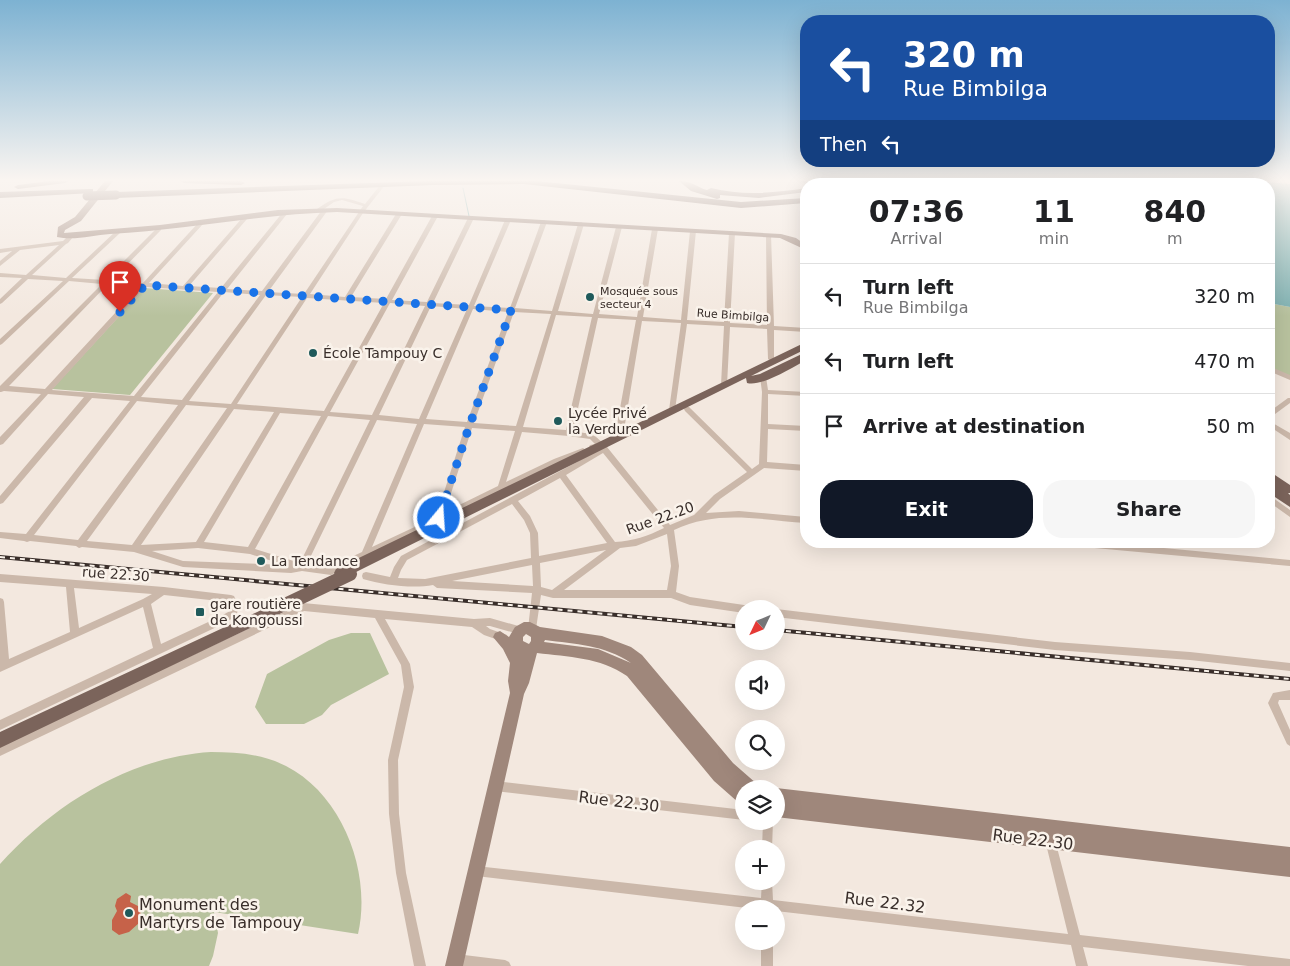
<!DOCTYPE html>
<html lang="en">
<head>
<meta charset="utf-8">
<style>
  :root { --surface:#fff; --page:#f6f6f6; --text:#202124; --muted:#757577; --line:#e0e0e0; --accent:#111827 }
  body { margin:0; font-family:"DejaVu Sans",sans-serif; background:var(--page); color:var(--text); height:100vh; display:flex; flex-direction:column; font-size:19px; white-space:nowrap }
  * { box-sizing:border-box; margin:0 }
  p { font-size:16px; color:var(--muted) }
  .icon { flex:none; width:28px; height:28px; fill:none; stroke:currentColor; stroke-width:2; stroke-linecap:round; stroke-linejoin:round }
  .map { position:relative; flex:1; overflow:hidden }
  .panel { position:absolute; left:800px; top:178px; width:475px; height:370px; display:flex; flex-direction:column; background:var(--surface); border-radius:20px; box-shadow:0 5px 20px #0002 }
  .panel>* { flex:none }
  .guide { position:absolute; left:800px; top:15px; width:475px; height:152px; border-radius:20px; box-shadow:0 5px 20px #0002; background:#1a4fa0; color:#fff; overflow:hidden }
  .needle { width:32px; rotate:227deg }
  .fabs { position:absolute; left:735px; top:600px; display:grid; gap:10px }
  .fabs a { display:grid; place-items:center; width:50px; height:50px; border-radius:50%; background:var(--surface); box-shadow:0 5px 20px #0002; font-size:25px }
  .pin { position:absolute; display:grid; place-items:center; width:42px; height:42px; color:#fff; margin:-51px -21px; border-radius:50% 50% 50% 0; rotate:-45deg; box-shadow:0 0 5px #0007 }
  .pin .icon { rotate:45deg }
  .me { position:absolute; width:55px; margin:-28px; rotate:18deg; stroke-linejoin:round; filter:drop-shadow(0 0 4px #0008) }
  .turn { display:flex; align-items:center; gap:18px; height:105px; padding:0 20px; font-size:22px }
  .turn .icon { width:65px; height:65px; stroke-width:2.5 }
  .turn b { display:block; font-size:35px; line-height:42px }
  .then { display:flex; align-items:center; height:48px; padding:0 20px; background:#0003; gap:10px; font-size:19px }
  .eta { display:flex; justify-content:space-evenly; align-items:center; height:85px; text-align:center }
  .eta b { font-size:30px; font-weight:600; line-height:35px }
  .cta { display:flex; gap:10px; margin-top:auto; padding:10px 20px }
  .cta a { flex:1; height:58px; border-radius:20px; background:var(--accent); color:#fff; font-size:20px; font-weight:600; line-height:58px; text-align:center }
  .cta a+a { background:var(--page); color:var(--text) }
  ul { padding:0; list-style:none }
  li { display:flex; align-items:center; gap:15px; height:65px; padding:0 20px; border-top:1px solid var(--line) }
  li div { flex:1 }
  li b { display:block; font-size:19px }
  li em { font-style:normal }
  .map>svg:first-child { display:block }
  .green { fill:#b8c29e }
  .water { fill:#7db0b0 }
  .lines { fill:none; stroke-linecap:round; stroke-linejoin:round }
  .stream { stroke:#7db0b0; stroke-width:1 }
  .building { fill:#c66249 }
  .street { fill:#cbb8aa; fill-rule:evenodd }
  .secondary { fill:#9f877b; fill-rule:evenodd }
  .primary { fill:#7b645b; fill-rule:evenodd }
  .rail-casing { stroke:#392e2a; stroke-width:4 }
  .rail { stroke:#faf3eb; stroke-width:2; stroke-dasharray:5; stroke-linecap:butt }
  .primary-bridge-far1 { stroke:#7b645b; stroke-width:9 }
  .primary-bridge { stroke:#7b645b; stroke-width:14 }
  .route { stroke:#1a73e8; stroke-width:9; stroke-dasharray:0 16.2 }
  .poi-dot { fill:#1f5a5b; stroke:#faf3eb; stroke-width:2 }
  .labels { text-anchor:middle; stroke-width:5; stroke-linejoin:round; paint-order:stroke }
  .far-poi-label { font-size:11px; fill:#392e2a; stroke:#faf3eb; text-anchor:start }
  .far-street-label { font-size:11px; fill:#392e2a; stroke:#faf3eb }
  .poi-label { font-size:14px; fill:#392e2a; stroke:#faf3eb; text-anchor:start }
  .street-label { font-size:14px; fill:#392e2a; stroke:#faf3eb }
  .near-street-label { font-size:16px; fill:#392e2a; stroke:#faf3eb }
  .near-poi-label { font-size:16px; fill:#392e2a; stroke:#faf3eb; text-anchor:start }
</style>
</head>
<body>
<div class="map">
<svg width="1290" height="966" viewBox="0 0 1290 966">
  <rect width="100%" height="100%" fill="#f3e8df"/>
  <path class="green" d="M145,288L213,293L130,395L52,389Z
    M1269,303L1290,307V377L1269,367Z
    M351,633H370L389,674L331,705L322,715L304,724H266L255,707L267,674L329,640Z
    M211,752C237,752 262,754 286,766C343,795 372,873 358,934L214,912L218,933L213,956L209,966H0V864C54,804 130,757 211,752Z"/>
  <path class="water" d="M984,181H1257L1290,184V307L1269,303V184H988Z"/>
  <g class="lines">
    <path class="stream" d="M463,188L469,216"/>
  </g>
  <path class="building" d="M126,893L131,896L130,902L140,907L141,917L139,923L129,932L119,935L112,930V920L117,911L115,906L117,899Z"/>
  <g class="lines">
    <path class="street" d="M381,184L385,185L363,213L310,294L345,297L396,214L399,212L402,214L351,297L386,299L432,216L435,214L438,216L392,300L427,302L468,218L471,216L474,218L433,303L469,305L505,220L508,218L511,220L474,306L510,308L541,222L544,220L547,222L515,308L552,311L578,224L581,222L584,224L558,311L593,314L616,227L619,225L622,227L599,314L637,317L652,229L655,227L658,229L643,317L681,320L690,231L693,229L696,231L687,320L724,322L729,233L732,231L735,233L730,323L767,325L766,235L771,234L774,326L806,328V332L774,330V359L771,361L768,359L767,329L730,327L727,385L724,387L721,385L724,326L687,324L675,410L672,412L669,410L681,323L642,321L623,436L619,439L615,436L636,320L598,318L573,431C588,434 594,432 604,445L603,447H607L670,525L694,515L714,495L747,472L685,411L684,409L685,407H689L752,469L759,464L762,392L760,377L761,375H765L766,377L768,390L806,392V396L768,394V424L806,426V431L768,429L767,462L806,465V471L764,468L720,499L706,513L739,511L806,517V523C760,520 718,509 674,530L679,566L676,592L690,597L744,605L747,606L748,609H744V613L690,605L671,598H553L541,595L536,629L535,632L532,633L529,632L528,629L532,593L437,588L433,585C413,589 383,585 363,579L362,576L363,573L366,572L390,577L394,567L401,556L577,462L601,447L593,450L590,449L589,447L590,445L595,444L590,439L569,436L522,432L506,482L554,459L583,448L587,451L586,453L560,463L331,575L302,571L291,573L183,567L134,552L82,547L79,548L76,546L30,541L27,542L24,541L0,538V532L26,534L130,401L92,398L3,503L0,504V496L84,397L48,394L3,444L0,445V437L41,394L4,391L1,392H0V386L102,284L69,281L2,344L0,345V339L63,281L28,279L2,303L0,304V299L22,278L0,277V273L26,275L59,245L20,250L0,266V261L12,251L0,253V249L63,241L69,235H73L74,236L68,243L66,244L32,275L66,278L116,231H120V233L72,278L105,280L157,228H161V230L111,281L143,283L199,222H203V224L149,283L183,286L243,217H247V219L189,286L221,288L283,212H287V214L227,289L262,291L322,210L319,212L316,210L317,209C336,195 343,196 365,204ZM342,200L363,206L304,294L268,292L328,210L324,209L334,202ZM108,284L140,286L45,389L9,386ZM146,287L218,292L134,396L52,390ZM224,292L260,295L182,400L141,397ZM266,295L302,297L231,404L189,401ZM307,298L384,303L324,411L237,404ZM390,303L425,306L372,415L330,412ZM431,306L467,309L419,419L379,415ZM473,309L508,312L467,422L426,419ZM514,312L551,314L516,426L474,423ZM556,315L592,317L566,430L523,427ZM137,401L178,405L78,540L34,535ZM186,405L227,408L132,545L87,541ZM234,409L274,412L196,542L141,545ZM280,413L321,416L248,547L204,542ZM328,416L370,420L300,563L255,549ZM377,420L417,424L362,552L330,567L307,564ZM424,424L465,427L436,517L372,547ZM472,428L515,431L498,486L445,512ZM603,453L664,528C648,536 633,541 615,542L566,475ZM560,478L607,543L539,556L538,533L530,516L518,501ZM512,504L524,520L530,533L531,558L425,579L398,578L401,570L407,560ZM667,534L671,566L667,590H564L620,548L636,546ZM198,548L250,554L285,565L183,561L152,551ZM606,550L552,590L541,587L540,563ZM532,565L533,586L452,581Z
      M1269,366L1290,375V380L1269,371Z
      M1288,398H1290V403L1271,417H1269V412Z
      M1269,421L1290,433V440L1269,426Z
      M1269,495L1290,510V517L1269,502Z
      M1047,541H1090L1290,560V566L1051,544L1048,543Z
      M0,574L164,587L231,595L234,596L239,607L236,616L225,623L0,730V720L153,648L143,607L0,672V598L3,599L4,602L9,659L70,632L66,587L0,582ZM74,588L152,594L143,599L79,628ZM164,595L228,602L231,607L230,611L219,617L161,644L151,604Z
      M303,603L474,619L490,618L522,627L525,628L526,631L525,634L522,635L490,626H486L490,629L507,635L508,638L507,641L504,642L484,635L472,627L385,619L410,664L414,687L398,760L399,814L406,873L426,966H414L396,873L389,814L388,760L404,687L401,665L375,618L304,611L0,756V746Z
      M776,609L1055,642L1190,652L1290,663V671L1190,660L1055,650L776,617Z
      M1290,690V700H1279L1278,703L1290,730V746L1287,744L1268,703L1273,693Z
      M495,781L744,810V820L495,791L491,790L490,786L491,782Z
      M763,821H773L772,849H762Z
      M1050,835L1054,836L1055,840L1080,935L1290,959V966H1248L1083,947L1088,966H1076L1071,945L776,911V909H755L476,876L472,875L471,871L472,867L476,866L761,898L762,881H772L773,900L1068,934L1045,840L1046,836Z
      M761,941H773V966H761Z
      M456,954L505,960L509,962L511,966H456L452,964L450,960L452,956Z"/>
    <path class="secondary" d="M105,181H113L81,221L65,230L64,233L160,225L278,210L337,208L781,234L796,238L806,245V250L780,238L337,212C261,214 186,230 110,234C93,235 74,241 57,237L58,227L75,217Z
      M524,622H530L540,627L602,636L631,647L642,655L733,763L757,784L760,789H744V806L739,803L714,781L627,676C600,657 568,657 537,653L529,683L524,694L463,966H445L510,693L508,681L510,663L503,649L493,637L495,633L500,631L509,637L515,627ZM526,634L531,637V641L529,644L523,641V637ZM545,640C575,644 605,645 631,663L598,649L544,642Z
      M776,788L1290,847V877L776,817Z"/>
    <path class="primary" d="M49,181H69L65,183L18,189L14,187L18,185Z
      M180,181H241L245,183L241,185L184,183Z
      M427,181H536L741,202L806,198V203L741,208L524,184L433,185L116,198L112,195L116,192Z
      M679,181C690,180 697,187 707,190L711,188C743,196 774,193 806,188V192L759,198L720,195V198L717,199L691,191Z
      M800,181H840L844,183L806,184Z
      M969,181H978L981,184H971Z
      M90,189H93V193L0,198V192Z
      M806,342V349L751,376L760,374L806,352V360C793,367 762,387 747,383L746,378L346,577L341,579L336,577L334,573L336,569Z
      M1269,471L1290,485V493H1288L1290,495V507L1269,493Z
      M287,598L292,600L294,604L292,608L0,748V732Z"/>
    <g class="rail-casing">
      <path id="rail" d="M0,557L744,627
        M776,630L1290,679"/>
    </g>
    <use href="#rail" class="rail"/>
    <path class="primary-bridge-far1" d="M840,183L855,181
      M855,184L869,182
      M87,196L116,195"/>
    <path class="primary-bridge" d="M287,604L350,574"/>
  </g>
  <linearGradient id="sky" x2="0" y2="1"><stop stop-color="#7db2d2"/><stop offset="0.57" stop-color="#faf5f1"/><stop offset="1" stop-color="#faf5f1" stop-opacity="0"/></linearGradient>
  <rect width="1290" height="316" fill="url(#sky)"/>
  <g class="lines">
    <path class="route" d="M120,312L145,285L511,310L469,427L439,518"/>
  </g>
  <g class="poi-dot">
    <circle cx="590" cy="297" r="5"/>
    <circle cx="313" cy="353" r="5"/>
    <circle cx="558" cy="421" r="5"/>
    <circle cx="261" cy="561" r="5"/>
    <rect x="195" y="607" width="10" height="10" rx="2.5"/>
    <circle cx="129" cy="913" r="5"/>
  </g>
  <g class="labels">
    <g class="far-poi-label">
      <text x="600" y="295">Mosquée sous<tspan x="600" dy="13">secteur 4</tspan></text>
    </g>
    <g class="far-street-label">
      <text transform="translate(733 315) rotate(4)" y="4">Rue Bimbilga</text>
    </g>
    <g class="poi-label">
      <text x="323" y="358">École Tampouy C</text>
      <text x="568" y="418">Lycée Privé<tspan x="568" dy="16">la Verdure</tspan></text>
      <text x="271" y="566">La Tendance</text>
      <text x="210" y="609">gare routière<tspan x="210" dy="16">de Kongoussi</tspan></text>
    </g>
    <g class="street-label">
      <text transform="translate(660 518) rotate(-20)" y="5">Rue 22.20</text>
      <text transform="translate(116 574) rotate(4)" y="5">rue 22.30</text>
    </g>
    <g class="near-street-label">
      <text transform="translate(619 801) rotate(7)" y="6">Rue 22.30</text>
      <text transform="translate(1033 839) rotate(7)" y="6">Rue 22.30</text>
      <text transform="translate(885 902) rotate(7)" y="6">Rue 22.32</text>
    </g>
    <g class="near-poi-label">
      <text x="139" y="910">Monument des<tspan x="139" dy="18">Martyrs de Tampouy</tspan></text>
    </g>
  </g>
</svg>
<div class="fabs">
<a><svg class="needle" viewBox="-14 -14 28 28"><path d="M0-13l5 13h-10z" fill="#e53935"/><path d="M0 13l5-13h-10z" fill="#757577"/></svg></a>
<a><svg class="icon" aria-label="sound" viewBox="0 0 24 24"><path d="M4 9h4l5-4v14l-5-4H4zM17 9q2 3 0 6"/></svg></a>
<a><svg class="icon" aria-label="search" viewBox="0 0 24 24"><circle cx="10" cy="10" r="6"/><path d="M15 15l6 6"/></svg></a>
<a><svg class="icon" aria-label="layers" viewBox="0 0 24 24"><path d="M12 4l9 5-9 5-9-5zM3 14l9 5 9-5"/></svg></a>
<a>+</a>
<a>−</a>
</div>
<div class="pin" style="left:120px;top:312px;background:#d93025"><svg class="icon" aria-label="arrive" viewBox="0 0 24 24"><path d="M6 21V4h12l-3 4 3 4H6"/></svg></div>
<svg class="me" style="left:439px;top:518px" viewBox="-20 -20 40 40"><circle r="17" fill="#1a73e8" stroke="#fff" stroke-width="3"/><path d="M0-11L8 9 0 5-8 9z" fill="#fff"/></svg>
<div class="guide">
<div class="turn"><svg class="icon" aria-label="left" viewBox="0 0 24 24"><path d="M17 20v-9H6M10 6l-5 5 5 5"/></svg><div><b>320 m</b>Rue Bimbilga</div></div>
<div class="then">Then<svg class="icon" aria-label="left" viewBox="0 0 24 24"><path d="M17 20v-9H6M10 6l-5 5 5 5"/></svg></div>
</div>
<section class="panel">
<div class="eta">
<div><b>07:36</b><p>Arrival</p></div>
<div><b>11</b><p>min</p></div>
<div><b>840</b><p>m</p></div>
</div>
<ul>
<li><svg class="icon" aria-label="left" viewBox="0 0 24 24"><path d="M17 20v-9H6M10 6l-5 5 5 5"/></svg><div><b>Turn left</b><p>Rue Bimbilga</p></div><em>320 m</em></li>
<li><svg class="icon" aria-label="left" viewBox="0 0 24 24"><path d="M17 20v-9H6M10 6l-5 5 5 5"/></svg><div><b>Turn left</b></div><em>470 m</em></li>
<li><svg class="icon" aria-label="arrive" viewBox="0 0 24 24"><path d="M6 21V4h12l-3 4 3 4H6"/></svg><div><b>Arrive at destination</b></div><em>50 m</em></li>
</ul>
<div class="cta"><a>Exit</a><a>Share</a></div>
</section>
</div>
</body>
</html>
